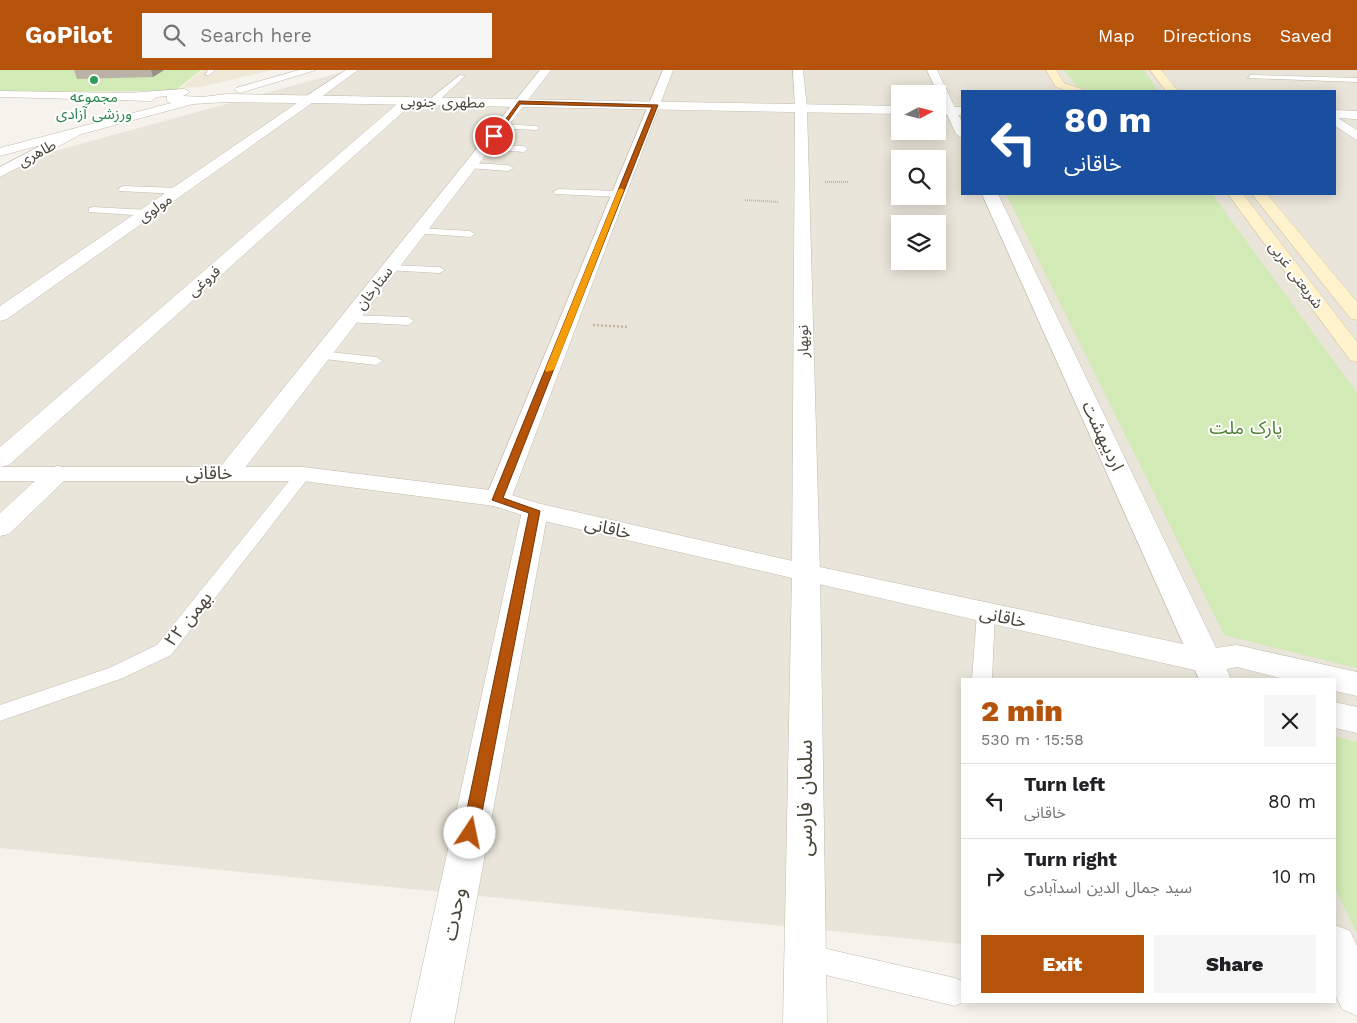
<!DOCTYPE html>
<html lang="en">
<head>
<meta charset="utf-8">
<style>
  :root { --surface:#fff; --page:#f6f6f6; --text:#202124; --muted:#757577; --line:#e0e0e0; --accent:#b45309 }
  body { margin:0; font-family:"Work Sans","Noto Sans Arabic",sans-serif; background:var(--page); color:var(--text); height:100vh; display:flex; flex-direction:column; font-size:19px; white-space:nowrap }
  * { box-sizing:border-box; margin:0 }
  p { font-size:16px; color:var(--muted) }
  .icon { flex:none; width:28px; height:28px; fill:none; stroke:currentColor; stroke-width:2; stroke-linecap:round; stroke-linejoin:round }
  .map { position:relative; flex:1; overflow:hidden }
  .panel { position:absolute; left:961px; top:608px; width:375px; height:325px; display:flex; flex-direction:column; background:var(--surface); border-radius:0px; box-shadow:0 2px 12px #0003 }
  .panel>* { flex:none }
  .hud { position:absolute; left:961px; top:20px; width:375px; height:105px; border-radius:0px; box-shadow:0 2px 12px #0003; background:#1a4fa0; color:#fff; overflow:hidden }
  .needle { width:32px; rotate:83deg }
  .tools { position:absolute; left:891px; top:15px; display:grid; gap:10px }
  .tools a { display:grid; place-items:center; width:55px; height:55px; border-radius:0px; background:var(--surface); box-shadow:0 2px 12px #0003; font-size:25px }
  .pin { position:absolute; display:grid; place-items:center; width:42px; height:42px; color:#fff; margin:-21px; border:2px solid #fff; border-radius:50%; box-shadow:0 1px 5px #0007 }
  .me { position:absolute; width:55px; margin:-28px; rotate:11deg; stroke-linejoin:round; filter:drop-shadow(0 0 4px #0008) }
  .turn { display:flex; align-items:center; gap:18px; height:105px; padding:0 20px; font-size:22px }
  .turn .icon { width:65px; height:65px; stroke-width:2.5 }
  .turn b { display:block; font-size:35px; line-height:42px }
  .round { display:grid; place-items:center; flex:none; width:52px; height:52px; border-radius:0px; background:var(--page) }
  .overview { display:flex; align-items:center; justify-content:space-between; height:85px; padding:0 20px }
  h1 { font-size:30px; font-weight:800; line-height:38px; color:var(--accent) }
  .primary-button { display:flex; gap:10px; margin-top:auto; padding:10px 20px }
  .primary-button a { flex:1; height:58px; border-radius:0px; background:var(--accent); color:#fff; font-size:20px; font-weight:800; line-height:58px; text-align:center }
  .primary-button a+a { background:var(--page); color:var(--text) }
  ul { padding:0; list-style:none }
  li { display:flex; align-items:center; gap:15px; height:75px; padding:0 20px; border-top:1px solid var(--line) }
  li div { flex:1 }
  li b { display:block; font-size:19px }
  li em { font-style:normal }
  header { display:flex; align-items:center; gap:30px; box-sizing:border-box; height:70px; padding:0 25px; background:var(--accent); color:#fff }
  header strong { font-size:24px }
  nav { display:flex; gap:28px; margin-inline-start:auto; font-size:18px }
  .search { width:350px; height:45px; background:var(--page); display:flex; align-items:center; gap:12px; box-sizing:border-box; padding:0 18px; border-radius:0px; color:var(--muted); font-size:19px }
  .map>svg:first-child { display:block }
  .residential { fill:#eae5da; fill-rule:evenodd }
  .education { fill:#efe8d6 }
  .green { fill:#d2eab5 }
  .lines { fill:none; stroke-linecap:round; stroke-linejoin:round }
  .service-casing { stroke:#c2bbae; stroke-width:1 }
  .minor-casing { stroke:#c2bbae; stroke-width:1 }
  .tertiary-casing { stroke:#c2bbae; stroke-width:1 }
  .secondary-casing { stroke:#d6c79b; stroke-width:1 }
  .path-far1 { stroke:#c4b79f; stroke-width:2; stroke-dasharray:1 1; stroke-linecap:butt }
  .path { stroke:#c4b79f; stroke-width:2.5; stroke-dasharray:2 2; stroke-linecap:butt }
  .service { fill:#fff; fill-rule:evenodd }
  .minor { fill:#fff; fill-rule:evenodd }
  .tertiary { fill:#fff; fill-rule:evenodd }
  .secondary { fill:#fff3cd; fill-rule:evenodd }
  .wall { fill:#bab2a6 }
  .shaded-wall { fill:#979187 }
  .route { fill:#b45309; stroke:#753606 }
  .slow { fill:#f59e0b }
  .leisure-dot { fill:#2e9e5b; stroke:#fff; stroke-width:2 }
  .labels { text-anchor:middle; stroke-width:4; stroke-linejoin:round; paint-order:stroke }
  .far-leisure-label { font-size:15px; fill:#27864d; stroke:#fff }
  .far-street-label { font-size:15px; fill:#4b4439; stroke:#fff }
  .park-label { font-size:18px; fill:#4a7f2a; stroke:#fff }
  .street-label { font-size:18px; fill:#4b4439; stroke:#fff }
  .near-street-label { font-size:21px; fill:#4b4439; stroke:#fff }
</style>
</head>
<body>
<header>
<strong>GoPilot</strong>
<div class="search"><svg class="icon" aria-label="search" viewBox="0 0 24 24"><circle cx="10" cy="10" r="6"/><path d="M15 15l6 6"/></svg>Search here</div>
<nav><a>Map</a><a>Directions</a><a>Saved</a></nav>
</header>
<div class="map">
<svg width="1357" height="953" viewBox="0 0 1357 953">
  <rect width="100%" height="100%" fill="#f6f3ec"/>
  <path class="residential" d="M350,0H1357V913L1335,911V609H962V874L0,778V96ZM962,21H1335V124H962ZM900,24H938V61H900ZM900,89H938V126H900ZM900,154H938V191H900Z"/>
  <path class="education" d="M203,0H273L200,17L181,18Z"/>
  <path class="green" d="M0,0H201L175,21L0,22Z
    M1064,0H1144L1157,19L1151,21H1095L1077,17Z
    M1006,124H1212L1357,323V598L1224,565Z
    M1335,666L1357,672V864L1335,818Z"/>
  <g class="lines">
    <g class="service-casing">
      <path id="service" d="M208,0H215L209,5H205Z
        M460,5L465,6L436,33H430V29Z
        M1250,5L1357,8V12L1248,8Z
        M502,54L536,56L540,58L536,60L499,58L498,56Z
        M485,74L524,76L528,79L524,82L482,79V75Z
        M471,93L508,95L513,98L508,101L468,98V94Z
        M123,116L179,118L184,121L179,124L120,121L118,119Z
        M558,119L620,121L625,124L620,127L555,124L553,122Z
        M93,137L148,140L153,143L148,146L89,142V138Z
        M419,158L470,161L475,164L470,167L415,163V159Z
        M390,195L439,197L445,200L439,203L386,200V196Z
        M350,245L408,247L414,251L408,255L346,252L344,249Z
        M321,281L376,287L383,291L376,295L316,288L314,285Z
        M303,399L311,404L309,407L171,585L123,608L0,651V635L109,598L157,575L297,401Z
        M986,536L993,538L995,543L992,609H972L977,543L979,538Z
        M805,874L955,908L962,911V931H965L955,936L805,900L796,896L792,887L796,878Z"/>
    </g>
    <g class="minor-casing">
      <path id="minor" d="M346,0H358L313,33H305V27Z
        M540,0H551L238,407L229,409L220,407L217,402L220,397Z
        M663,0H673L511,429L507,435L498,437L489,435L485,429Z
        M793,0H803L807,38L820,503L827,953H783L792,503L795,38Z
        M927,0H937L962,52V68L956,64Z
        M408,27L414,31L412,34L9,395L0,397V377L404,28Z
        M1335,46L1357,60V70L1335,56Z
        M73,59L79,63L78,66L0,107V97Z
        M982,124H998L1231,609H1199Z
        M58,396L67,398L70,403L67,408L9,464L0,466V443L49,398Z
        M535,433L544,435L548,441L454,953H410L522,441L526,435Z
        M1335,855L1350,861L1357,876V946L1342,939L1335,924Z"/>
    </g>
    <g class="tertiary-casing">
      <path id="tertiary" d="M299,0H316L240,23L234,20L236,18Z
        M184,19L190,22L183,26L202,27L227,24L900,36V44L312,33L7,249L0,251V236L297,33L227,32L193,34L0,86V78L171,33L167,31V26L157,27L151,31L0,27V21L128,23Z
        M938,37H962V45H938Z
        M1335,40L1357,41V49L1335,48Z
        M0,397H303L498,421L541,434L806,494L1207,579L1237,575L1357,602V626L1335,621V609H1284L1237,597L1207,603L535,449L494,436L303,411H0Z
        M1335,632L1357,637V663L1335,658Z"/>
    </g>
    <g class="secondary-casing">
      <path id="secondary" d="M1046,0H1056L1064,13L1087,21H1069L1056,17Z
        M1150,0H1161L1178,21H1166Z
        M1228,124H1243L1357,272V292L1350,290Z
        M1252,124H1267L1357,232V250L1350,248Z"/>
    </g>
    <path class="path-far1" d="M825,112H849
      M745,130L779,132"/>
    <path class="path" d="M593,255L629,257"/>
    <use href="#service" class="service"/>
    <use href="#minor" class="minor"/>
    <use href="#tertiary" class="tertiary"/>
    <use href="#secondary" class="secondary"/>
  </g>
  <path class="wall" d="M74,0H164L153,7L77,9Z"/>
  <path class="shaded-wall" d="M151,0H164L153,7Z"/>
  <path class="route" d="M519,31L658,35L503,428L540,441L478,763L475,768L470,770L464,768L462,763L529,443L492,430L652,37L520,34L496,68H492Z"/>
  <path class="slow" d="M621,118L624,120L554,300L546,302L545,300L618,120Z"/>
  <circle class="leisure-dot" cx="94" cy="10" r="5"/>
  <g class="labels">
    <g class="far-leisure-label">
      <text x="94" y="32">مجموعه<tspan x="94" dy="17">ورزشی آزادی</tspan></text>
    </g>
    <g class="far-street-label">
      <text transform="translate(443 32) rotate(1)" y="5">مطهری جنوبی</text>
      <text transform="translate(37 83) rotate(-28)" y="5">طاهری</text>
      <text transform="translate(155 138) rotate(-35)" y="5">مولوی</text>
      <text transform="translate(1296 205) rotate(53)" y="5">شریعتی غربی</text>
      <text transform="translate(204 211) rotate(-41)" y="5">فروغی</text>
      <text transform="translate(374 218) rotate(-52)" y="5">ستارخان</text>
      <text transform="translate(803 271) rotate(-91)" y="5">نوبهار</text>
    </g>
    <g class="park-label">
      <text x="1246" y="364">پارک ملت</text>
    </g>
    <g class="street-label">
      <text transform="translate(1103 366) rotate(65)" y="6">اردیبهشت</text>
      <text x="209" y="409">خاقانی</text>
      <text transform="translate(608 458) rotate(13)" y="6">خاقانی</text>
      <text transform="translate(1003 547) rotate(12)" y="6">خاقانی</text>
      <text transform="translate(188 549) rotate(-51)" y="6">۲۲ بهمن</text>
    </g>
    <g class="near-street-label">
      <text transform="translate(805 728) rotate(-90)" y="7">سلمان فارسی</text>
      <text transform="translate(454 844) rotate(-79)" y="7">وحدت</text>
    </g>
  </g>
</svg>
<div class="tools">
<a><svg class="needle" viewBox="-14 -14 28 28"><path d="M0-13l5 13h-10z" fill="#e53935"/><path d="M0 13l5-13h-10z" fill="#757577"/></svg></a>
<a><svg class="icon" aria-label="search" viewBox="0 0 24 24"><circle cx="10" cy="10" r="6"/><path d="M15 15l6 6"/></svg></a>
<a><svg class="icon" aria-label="layers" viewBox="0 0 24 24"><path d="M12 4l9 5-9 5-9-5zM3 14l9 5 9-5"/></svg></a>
</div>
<div class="pin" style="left:494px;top:66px;background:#d93025"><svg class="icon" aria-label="arrive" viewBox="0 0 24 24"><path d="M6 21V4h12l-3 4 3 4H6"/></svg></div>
<svg class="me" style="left:470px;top:763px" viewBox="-20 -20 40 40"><circle r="19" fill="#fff"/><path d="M0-13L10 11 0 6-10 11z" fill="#b45309"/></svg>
<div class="hud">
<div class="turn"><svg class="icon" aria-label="left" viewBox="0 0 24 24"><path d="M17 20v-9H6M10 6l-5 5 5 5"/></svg><div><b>80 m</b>خاقانی</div></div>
</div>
<section class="panel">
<div class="overview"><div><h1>2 min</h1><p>530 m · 15:58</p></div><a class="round"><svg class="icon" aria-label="close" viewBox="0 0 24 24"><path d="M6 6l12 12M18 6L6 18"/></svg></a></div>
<ul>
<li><svg class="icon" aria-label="left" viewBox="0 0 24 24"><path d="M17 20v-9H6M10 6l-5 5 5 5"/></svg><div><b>Turn left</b><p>خاقانی</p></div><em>80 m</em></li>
<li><svg class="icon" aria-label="right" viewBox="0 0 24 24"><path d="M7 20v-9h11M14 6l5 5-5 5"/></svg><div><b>Turn right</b><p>سید جمال الدین اسدآبادی</p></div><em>10 m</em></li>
</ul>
<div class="primary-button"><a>Exit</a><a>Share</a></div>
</section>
</div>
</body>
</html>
